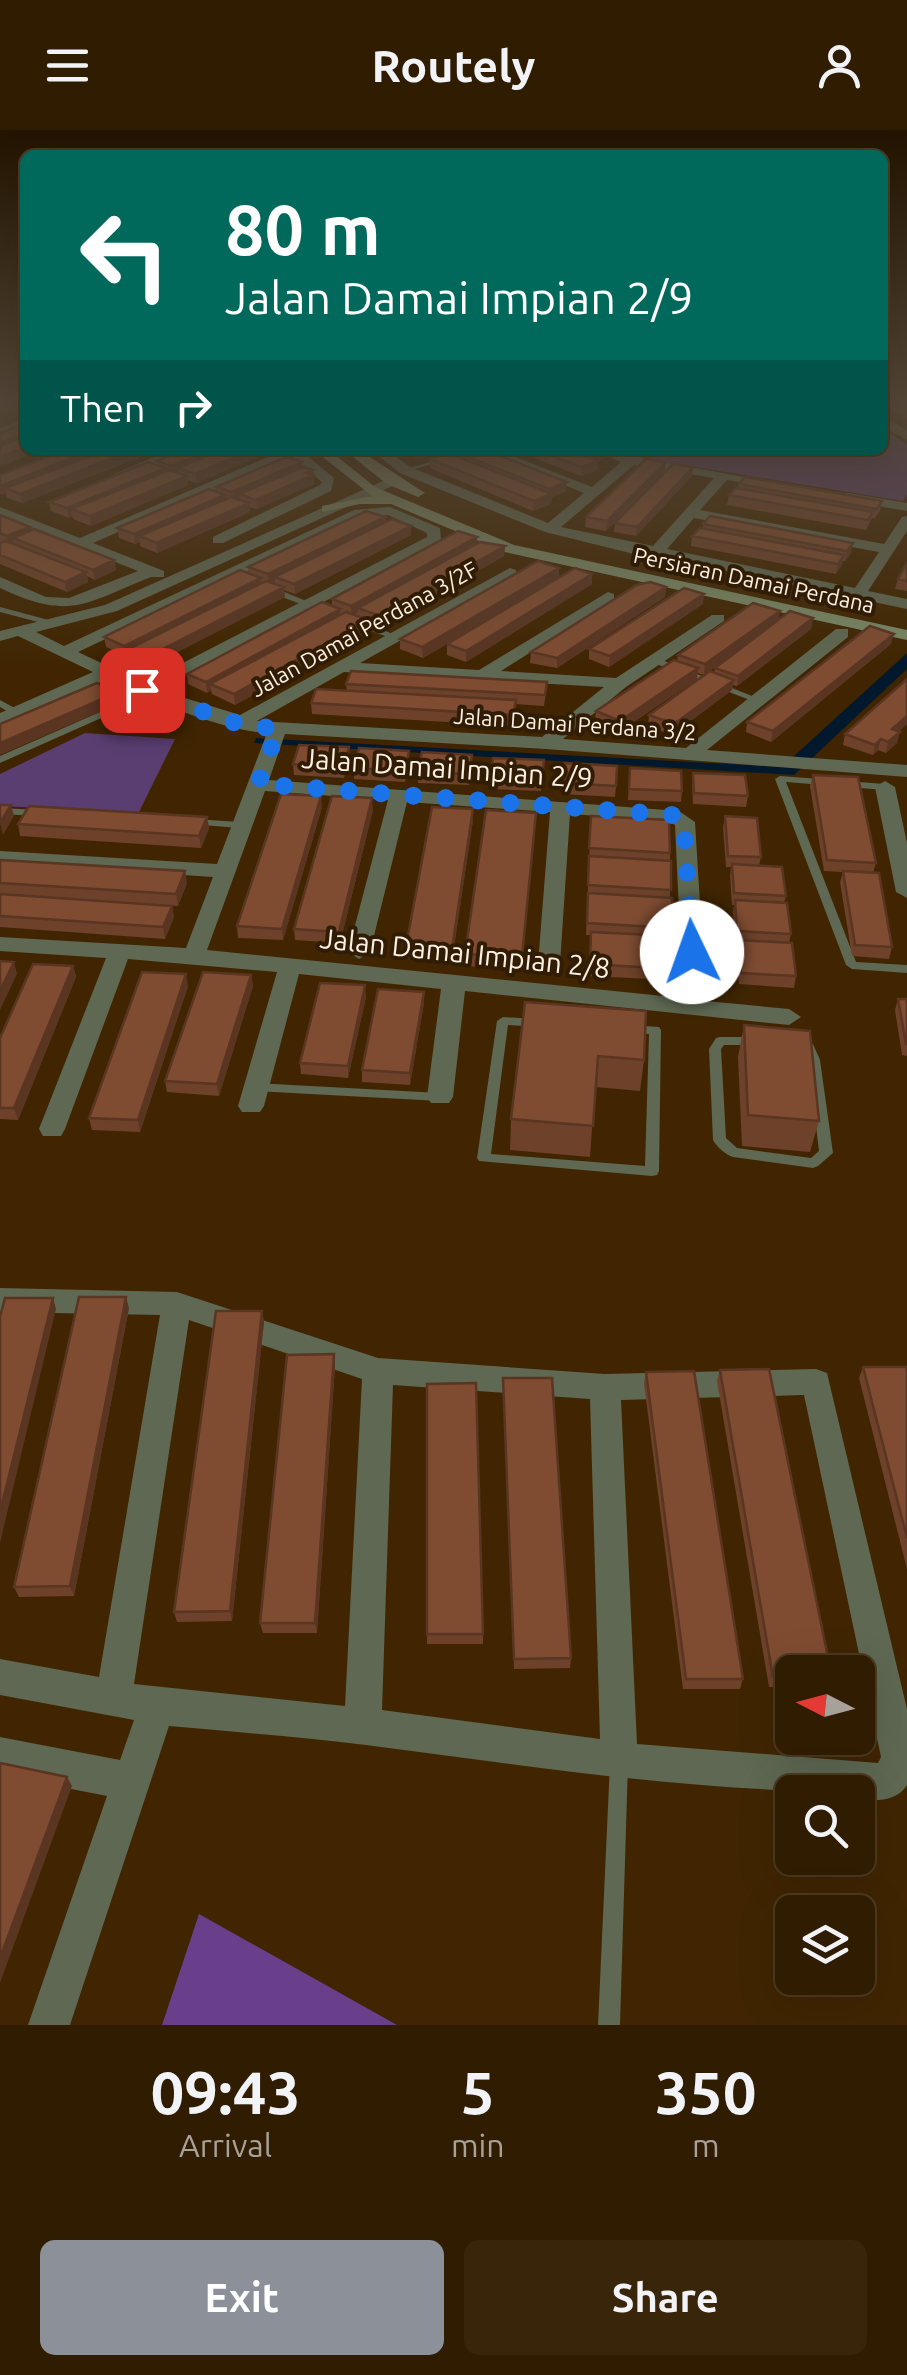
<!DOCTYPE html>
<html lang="en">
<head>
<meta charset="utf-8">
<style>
  :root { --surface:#301c00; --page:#38250a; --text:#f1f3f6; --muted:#a8a199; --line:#4b3a22; --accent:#8c9099 }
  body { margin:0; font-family:Ubuntu,sans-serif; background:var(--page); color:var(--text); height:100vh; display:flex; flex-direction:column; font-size:38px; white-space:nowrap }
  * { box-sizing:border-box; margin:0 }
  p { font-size:32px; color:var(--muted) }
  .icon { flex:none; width:55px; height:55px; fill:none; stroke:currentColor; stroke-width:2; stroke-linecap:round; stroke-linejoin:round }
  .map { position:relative; height:1895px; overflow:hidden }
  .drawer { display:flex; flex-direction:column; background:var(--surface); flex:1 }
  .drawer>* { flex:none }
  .hud { position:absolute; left:20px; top:20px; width:868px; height:305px; border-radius:15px; box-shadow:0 10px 40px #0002,0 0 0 2px var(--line); background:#00695c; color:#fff; overflow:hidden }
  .needle { width:65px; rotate:276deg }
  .fabs { position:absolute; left:775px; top:1525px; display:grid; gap:20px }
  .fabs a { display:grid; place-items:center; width:100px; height:100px; border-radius:15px; background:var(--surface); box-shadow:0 10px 40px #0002,0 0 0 2px var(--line); font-size:50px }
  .pin { position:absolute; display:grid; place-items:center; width:85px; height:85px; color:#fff; margin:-42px; border-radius:20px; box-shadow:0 5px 15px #0006 }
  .me { position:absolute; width:110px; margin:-55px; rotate:357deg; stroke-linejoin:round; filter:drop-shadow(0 0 8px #0008) }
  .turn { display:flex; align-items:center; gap:35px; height:210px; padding:0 40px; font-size:45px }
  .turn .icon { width:130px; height:130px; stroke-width:2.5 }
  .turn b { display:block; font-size:70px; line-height:85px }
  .then { display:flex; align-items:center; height:95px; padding:0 40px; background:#0003; gap:20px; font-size:38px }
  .eta { display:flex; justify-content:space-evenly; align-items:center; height:170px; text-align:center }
  .eta b { font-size:60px; font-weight:700; line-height:70px }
  .button { display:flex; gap:20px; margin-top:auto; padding:20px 40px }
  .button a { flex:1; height:115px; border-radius:15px; background:var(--accent); color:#fff; font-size:40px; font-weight:700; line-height:115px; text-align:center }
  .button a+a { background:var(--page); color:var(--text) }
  header { display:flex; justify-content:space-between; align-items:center; height:130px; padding:0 40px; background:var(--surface); font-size:45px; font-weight:700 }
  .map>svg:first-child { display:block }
  .green { fill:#5a3e72 }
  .forest { fill:#693e8b }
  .water { fill:#01182d }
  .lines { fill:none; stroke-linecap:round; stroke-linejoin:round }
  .service { fill:#5e6852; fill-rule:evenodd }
  .minor { fill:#5e6852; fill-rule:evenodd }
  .secondary { fill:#798966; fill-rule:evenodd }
  .wall { fill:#6d412a }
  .shaded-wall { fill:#593522 }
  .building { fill:#7f4c31; stroke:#593522; stroke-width:2.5 }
  .route { stroke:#1a73e8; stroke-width:18; stroke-dasharray:0 32.4 }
  .labels { text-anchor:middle; stroke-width:8; stroke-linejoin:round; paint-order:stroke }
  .far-street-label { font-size:22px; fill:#fdefe1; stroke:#311d05 }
  .street-label { font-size:28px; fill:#fdefe1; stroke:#311d05 }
</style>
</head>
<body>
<header><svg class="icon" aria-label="menu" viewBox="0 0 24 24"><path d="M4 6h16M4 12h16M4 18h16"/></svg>Routely<svg class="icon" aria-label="person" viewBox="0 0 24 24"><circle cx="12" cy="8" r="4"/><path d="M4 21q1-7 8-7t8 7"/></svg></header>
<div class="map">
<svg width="907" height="1895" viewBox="0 0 907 1895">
  <rect width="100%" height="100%" fill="#402500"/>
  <path class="green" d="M883,299L907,314V364L903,371L647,329L659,320H882Z
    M85,603L175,609L139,682L0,676V644Z"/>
  <path class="forest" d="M199,1784L397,1895H162Z"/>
  <path class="water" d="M907,523V539L794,645L254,613L256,608L782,637Z"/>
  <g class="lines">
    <path class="service" d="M444,328L449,329L405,342L402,340Z
      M269,458H275L318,476L311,478L269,462Z
      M0,477L56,492L57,494L53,496L0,482Z
      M353,490H359L400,507L393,509L353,494Z
      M651,528H657L762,570L755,572L651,532Z
      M150,560L153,561V565L0,633V626Z
      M0,570L20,581L22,583L14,585L0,577Z
      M780,646L885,654L890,657L885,660L786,652L856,832L907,835V843L852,839L846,835L775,649Z
      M0,678L38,680L43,683L38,686L0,684Z
      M193,689L240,692L245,695L240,698L189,694V690Z
      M503,887L659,897L661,900L659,1041L657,1045L652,1046L479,1031L477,1028L497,891ZM508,895L649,904L645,1036L491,1024Z
      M720,907H755L761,911L755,915H724L721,919L726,1008L737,1018L811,1028L819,1021L808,930L804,920L798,915L804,911L813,914L820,930L833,1023L818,1036L813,1038L733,1027C726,1025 717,1017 713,1010L709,919L716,908Z
      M255,953L440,963L446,967L440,971L255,961L249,957Z
      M619,1624L626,1626L628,1633L620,1895H598L610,1633L612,1626Z"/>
    <path class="minor" d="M882,271H907V273L882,278Z
      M882,286L907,300V310L882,296Z
      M25,289V297L0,306V298Z
      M171,320H190L126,347L114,344Z
      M284,320H300L334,348L331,361L223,413H213V407L320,355L322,352L292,326L93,413L164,441V447H151C83,474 71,491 0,458V447L46,467L69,468L138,441L0,386V377L80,408Z
      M371,320H387L410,337L548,393L584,363L478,320H497L592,357L621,332L596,320H615L629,325L635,320H646L642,328L781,354L774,358L727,350L700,380L884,414L902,387L907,386V401L868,461L907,469V479L660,427L654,429L545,402L400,343ZM634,335L714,348L653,416L561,397ZM694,388L879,422L855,458L667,419Z
      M392,347L399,351L397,354L117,481L36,502L64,516L354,380L390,377L440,398L441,409L159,560L240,585L510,438L516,440V446L360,533L479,540L608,462L614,464V470L501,541L616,548L712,485H724V491L626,557L563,609L686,618L836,499H848V507L707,620L907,635V647L546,619L285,604L269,650L679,681L695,692L706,871L789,879L801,887L789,895L465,861L453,967L449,973H431L427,967L441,859L299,844L264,976L260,982H242L238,976L277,842L128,829L65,999L61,1006H43L39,999L106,828L0,821V807L186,818L213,747L0,733V721L217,734L267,603C223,601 148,569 107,549L0,595V583L93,542L18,506L0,511V501L105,475ZM388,385L427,403V407L144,553L78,522L362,387ZM344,542L604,557L542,607L257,591ZM265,661L388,670L348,822L359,829L370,822L407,672L550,682L538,834L549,841L560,834L570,684L668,691L675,695L683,868L207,820Z
      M848,363L907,373V381L843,370V364Z
      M885,651L895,657L907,713V768L896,762L875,657Z
      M0,1158L177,1162L378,1228L605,1244L816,1239L827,1243L907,1579V1655C897,1672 875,1671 858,1669V1662C694,1662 530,1636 366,1615C301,1607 235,1602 169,1596L70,1895H28L107,1666L0,1645V1607L120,1630L134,1590L0,1565V1529L99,1547L160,1185L0,1182ZM189,1190L362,1249L345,1576L134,1554ZM393,1255L590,1269L600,1609L382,1580ZM804,1265L881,1627L878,1633L637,1614L621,1270Z"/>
    <path class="secondary" d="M314,320H329L375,357L514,415L907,500V510L505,422L391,374H360L322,382V376L372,366Z
      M344,320H359L425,363L418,367L387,354Z"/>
  </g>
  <path class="wall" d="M893,271H907V288L892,279Z
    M65,320H158L145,325L137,322L138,328L22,373L7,368L6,363L0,364V345Z
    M272,320L197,353L187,350L188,355L91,396L73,389L72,386L69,388L51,381L49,372L158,335L157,331Z
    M404,320H437V325L416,329Z
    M438,320H485L566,361L552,367L551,374L533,381L430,338V329L444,324Z
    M514,320H606L605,328L598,331L597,340L581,346Z
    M302,332V337L313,340L314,354L257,379L249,377L250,382L157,423L140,416V412L135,414L119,408L117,398L217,362L216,357Z
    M693,337L692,346L636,406L614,402L615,393Z
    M665,341L606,401L585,397L586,387Z
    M739,354L882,371L880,381L875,388H872L866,400L727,375L729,365L738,358Z
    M0,385L30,397V401L114,430L116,440L95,450L87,446L88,452L67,462L0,434Z
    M385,387L386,393L411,396V405L295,464L284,460L285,467L148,537L130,530V524L126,526L106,517L104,507L249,444L248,437Z
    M703,394L851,423L845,431H843L836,444L691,416L692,406L703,398Z
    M477,407V414L505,416L504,426L380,497L369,492V500L235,575L212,564L211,560L207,563L188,554L187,544L332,476V469Z
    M907,433V461L895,459L898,449Z
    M559,438V448L423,528L400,519V509Z
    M592,444V454L466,532L447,525V514Z
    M666,457L665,467L557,538L530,533L531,522Z
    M703,474L609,537L589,529V519Z
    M780,481L778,490L813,488L811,499L737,556L733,555L732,560L672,605L648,596L649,585L714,543L715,538L745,515L704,545L697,543V549L619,602L595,592L596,581L677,531L678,525Z
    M891,514L771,612L746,602L747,592Z
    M346,554L546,562L544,576L515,574L513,596L312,584L311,573L347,561Z
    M907,594L898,602L897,613L886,623L878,620L873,625L843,615L845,604Z
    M472,625L469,655L418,653V642Z
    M350,628L344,648L294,645L293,634Z
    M544,630L541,661L490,659V648Z
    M409,632L405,652L354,649V638Z
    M565,633L616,656L615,667L563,664Z
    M630,638L682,661L681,672L628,670Z
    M693,643L748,666L746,677L693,674L692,654Z
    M813,645L876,733L873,743L892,817L889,829L852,826L840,752L843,742L824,741L810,656Z
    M322,677L283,810L238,808L237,796Z
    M373,680L340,813L295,810L294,799Z
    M536,683L521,839L465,836V824Z
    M591,686L670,723V767L673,798L671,850L589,846L591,805H586Z
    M725,686L761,727L759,736L786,766L784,773L791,804L789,813L796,846L794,858L739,854L736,822L738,813H735L733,782L734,775H732L730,746L731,737H726L723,698Z
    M207,687L209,698L201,718L20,706L18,694Z
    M473,690L452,830L406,828V816Z
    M0,730L187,753L178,776L58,768L172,776L174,787L165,809L0,797Z
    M73,836L76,847L18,990L0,989V908Z
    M251,845L253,856L219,966L167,962L165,951Z
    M188,856L140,1002L92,1000L89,988Z
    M366,867L348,948L301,944L300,933Z
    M898,869H907V926L902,925L895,880Z
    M525,872L644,930L640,961L595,957L590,1027L510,1020L511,989Z
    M424,873L410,955L362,952V940Z
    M744,895L819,991L810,1022L742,1016L738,927Z
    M129,1178L74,1466L19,1467L14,1457Z
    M262,1181L264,1192L232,1491L177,1492L174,1482Z
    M335,1236L317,1503H263L260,1493Z
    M863,1237H907V1439L859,1248Z
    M720,1240L792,1542V1557H769L717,1251Z
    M646,1242L743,1549L740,1559H683L644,1253Z
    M503,1248L571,1528L570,1538L514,1539Z
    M427,1254L483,1504V1514H427Z"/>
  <path class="shaded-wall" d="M25,303V313L0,323V313Z
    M25,317V320H40L0,337V327Z
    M93,320H117L5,358L6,363L2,365L0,356Z
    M133,320H137L138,328L22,373L20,364Z
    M144,320H158L145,325Z
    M211,320H234L178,338L179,343L174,345L172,336Z
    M251,320H272L197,353L195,344Z
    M416,320H437V325L416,329Z
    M606,320L605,328L594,333L598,331L597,340L581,346V337L590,334L591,325Z
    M302,332L303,341L239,364L240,369L233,372L232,362Z
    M666,332L665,341L606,401L607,391Z
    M693,337L692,346L636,406L637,397Z
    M166,338L167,347L71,379L72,386L69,388L67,378Z
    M313,340L314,354L257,379L256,370Z
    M187,346L188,355L91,396L90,386Z
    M567,352L566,361L552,367L551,374L533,381L534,371L548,366L549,359Z
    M225,365L226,374L139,406L140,412L135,414L134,404Z
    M249,373L250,382L157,423L156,413Z
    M385,387L386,396L275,447V451L269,454L268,444Z
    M411,396V405L295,464L294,454Z
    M30,397L32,406L13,408L14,414L9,416L7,406Z
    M477,407V417L358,478V482L352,486L351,476Z
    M853,413L851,423L845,431L847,421Z
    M505,416L504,426L380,497V486Z
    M844,425L842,435L836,444L838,434Z
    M114,430L116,440L95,450L93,440Z
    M559,438V448L423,528L422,517Z
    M86,442L88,452L67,462L65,452Z
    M592,444V454L466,532V521Z
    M261,448L262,458L129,519L130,524L126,526L124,516Z
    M284,457L285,467L148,537L147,527Z
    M666,457L665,467L557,538V528Z
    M704,464L703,474L609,537L610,526Z
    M340,479L341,489L210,554L211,560L207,563L206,552Z
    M780,481L778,491L704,545L705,534Z
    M813,488L811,499L737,556L738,546Z
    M369,490V500L235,575L234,564Z
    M894,504L891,514L771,612L773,601Z
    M698,538L697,549L619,602L620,591Z
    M734,550L732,560L672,605L674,594Z
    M116,563L118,574L0,625V613Z
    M907,586V594L889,610L892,599Z
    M900,602L897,613L886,623L888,612Z
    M881,609L878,620L873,625L875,615Z
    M349,617L350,628L344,648L343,637Z
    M409,621V632L405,652V641Z
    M321,666L322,677L283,810L282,799Z
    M372,668L373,680L340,813L339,802Z
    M11,675L14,686L3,705L0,693Z
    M473,679V690L452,830V819Z
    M207,687L209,698L201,718L199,706Z
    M185,741L187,753L178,776L176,764Z
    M172,776L174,787L165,809L163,797Z
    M14,832L17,844L0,880V861Z
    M73,836L76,847L18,990L14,978Z
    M186,844L188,856L140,1002L138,990Z
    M251,845L253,856L219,966L217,954Z
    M365,855L366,867L348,948V936Z
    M424,862V873L410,955V943Z
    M126,1167L129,1178L74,1466L70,1456Z
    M53,1168L56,1179L0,1413V1382Z
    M262,1181L264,1192L232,1491L230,1481Z
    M334,1224L335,1236L317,1503L315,1493Z
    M67,1647L72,1656L0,1853V1828Z"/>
  <path class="building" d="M895,271H907V278Z
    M18,296L25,298V303L0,313V303Z
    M24,307L25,317L0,327V316Z
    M65,320H93L0,356V345Z
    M106,320H133L20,364L5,358Z
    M184,320H211L172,336L157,331Z
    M221,320H251L195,344L178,338Z
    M457,320H485L567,352L549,359L453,321Z
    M537,320H568L598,331L581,337Z
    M577,320H604L591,325Z
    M448,323L552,364L534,371L430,329Z
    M286,327L302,332L232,362L216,357Z
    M646,329L666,332L607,391L586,387Z
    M148,332L166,338L67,378L49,372Z
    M673,334L693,337L637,397L615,393Z
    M303,337L313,340L306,343L313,345L256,370L239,364Z
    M169,340L187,346L90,386L71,379Z
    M745,347L882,371L877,379L739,354Z
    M736,358L873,382L868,390L729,365Z
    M209,359L225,365L134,404L117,398Z
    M231,367L249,373L156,413L139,406Z
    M366,381L385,387L268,444L248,437Z
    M0,385L30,397L7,406L0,403Z
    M710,386L853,413L847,421L703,394Z
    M392,389L411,396L294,454L275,447Z
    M700,398L844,425L838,434L692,406Z
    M34,399L114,430L93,440L13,408Z
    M458,401L477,407L351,476L332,469Z
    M6,411L86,442L65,452L0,425V413Z
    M480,412L505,416L380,486L358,478Z
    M538,431L559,438L422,517L400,509Z
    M907,433V451L898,449Z
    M575,438L592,444L466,521L447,514Z
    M240,440L261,448L124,516L104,507Z
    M266,451L284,457L147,527L129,519Z
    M650,452L666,457L557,528L531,522L637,455Z
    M684,458L704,464L610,526L589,519Z
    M322,472L340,479L206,552L187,544Z
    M753,473L780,481L705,534L678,525Z
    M790,481L813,488L738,546L715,538Z
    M346,482L369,490L234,564L210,554Z
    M870,496L894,504L773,601L747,592Z
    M674,530L698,538L620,591L596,581Z
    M351,541L547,552L545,565L346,554Z
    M710,541L734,550L674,594L649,585Z
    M907,549V586L892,599L900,602L888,612L881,609L875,615L845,604Z
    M97,553L116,563L0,613V594Z
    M316,559L516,570L513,585L311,573Z
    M299,615L349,617L343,637L293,634Z
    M359,618L409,621L405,641L354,638Z
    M422,622L472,625L469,644L418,642Z
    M493,628L544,630L542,650L490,648Z
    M565,633L617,636L616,656L564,653Z
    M630,638L681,641L682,661L629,659Z
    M693,643L745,645L748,666L694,663Z
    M813,645L858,647L876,733L827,730Z
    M281,664L321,666L282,799L237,796Z
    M332,666L372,668L339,802L294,799Z
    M0,675H11L0,693Z
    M29,676L207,687L199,706L18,694Z
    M432,677L473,679L452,819L406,816Z
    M486,680L536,683L522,827L465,824Z
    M591,686L669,690L670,723L589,718Z
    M725,686L757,688L761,727L728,726Z
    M589,726L671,731V760L588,755Z
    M0,730L185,741L176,764L0,753Z
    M732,734L782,737L786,766L734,763Z
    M843,741L879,743L892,817L855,815Z
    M588,763L672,768L673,798L587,793Z
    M0,764L172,776L163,797L0,786Z
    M735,770L787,773L791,804L737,801Z
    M591,802L672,806V839L590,834Z
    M738,810L792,813L796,846L741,843Z
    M0,831L14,832L0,861Z
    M33,834L73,836L14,978H0V908Z
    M142,842L186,844L138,990L89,988Z
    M203,842L251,845L217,954L165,951Z
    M320,853L365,855L348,936L300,933Z
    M378,859L424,862L410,943L362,940Z
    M898,869H907V914H906Z
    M525,872L646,881L644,930L598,926L593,996L511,989Z
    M744,895L810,901L819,991L748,985Z
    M79,1167H126L70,1456L14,1457Z
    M5,1168H53L0,1382V1187Z
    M216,1181H262L230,1481L174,1482Z
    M334,1224L315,1493H260L287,1225Z
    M863,1237H907V1408Z
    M769,1239L831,1542H792V1547H773L720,1240Z
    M694,1241L743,1549H686L646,1242Z
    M503,1248H552L571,1528L514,1529Z
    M476,1253L483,1504H427V1254Z
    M0,1633L67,1647L0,1828Z"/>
  <linearGradient id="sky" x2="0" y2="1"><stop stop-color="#231400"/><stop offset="0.51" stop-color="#534637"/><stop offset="1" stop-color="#534637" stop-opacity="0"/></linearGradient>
  <rect width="907" height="536" fill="url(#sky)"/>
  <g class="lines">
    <path class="route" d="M142,560L239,594L278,599L258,654L672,685L684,692L692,822"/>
  </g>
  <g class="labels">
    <g class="far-street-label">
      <text transform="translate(754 450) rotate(12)" y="8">Persiaran Damai Perdana</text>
      <text transform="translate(364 499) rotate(-29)" y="8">Jalan Damai Perdana 3/2F</text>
      <text transform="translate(575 594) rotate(4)" y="8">Jalan Damai Perdana 3/2</text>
    </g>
    <g class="street-label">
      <text transform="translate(447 638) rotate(4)" y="10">Jalan Damai Impian 2/9</text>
      <text transform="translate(465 823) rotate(6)" y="10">Jalan Damai Impian 2/8</text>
    </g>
  </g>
</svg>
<div class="fabs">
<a><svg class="needle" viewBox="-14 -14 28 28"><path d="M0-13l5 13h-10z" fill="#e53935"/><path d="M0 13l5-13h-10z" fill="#a8a199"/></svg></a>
<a><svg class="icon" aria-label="search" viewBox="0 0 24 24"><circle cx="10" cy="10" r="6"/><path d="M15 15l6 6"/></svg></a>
<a><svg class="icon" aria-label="layers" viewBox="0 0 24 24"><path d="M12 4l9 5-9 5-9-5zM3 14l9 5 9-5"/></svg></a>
</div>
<div class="pin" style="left:142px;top:560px;background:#d93025"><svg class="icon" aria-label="arrive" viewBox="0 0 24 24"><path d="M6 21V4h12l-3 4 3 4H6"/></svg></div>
<svg class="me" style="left:692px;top:822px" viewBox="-20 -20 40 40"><circle r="19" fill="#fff"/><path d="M0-13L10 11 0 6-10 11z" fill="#1a73e8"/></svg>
<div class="hud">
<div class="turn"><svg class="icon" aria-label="left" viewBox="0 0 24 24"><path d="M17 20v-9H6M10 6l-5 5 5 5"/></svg><div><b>80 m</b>Jalan Damai Impian 2/9</div></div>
<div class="then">Then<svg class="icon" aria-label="right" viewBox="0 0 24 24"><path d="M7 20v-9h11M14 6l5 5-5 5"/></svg></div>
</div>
</div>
<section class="drawer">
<div class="eta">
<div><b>09:43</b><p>Arrival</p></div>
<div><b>5</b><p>min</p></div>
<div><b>350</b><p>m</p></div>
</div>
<div class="button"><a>Exit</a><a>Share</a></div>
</section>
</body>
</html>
